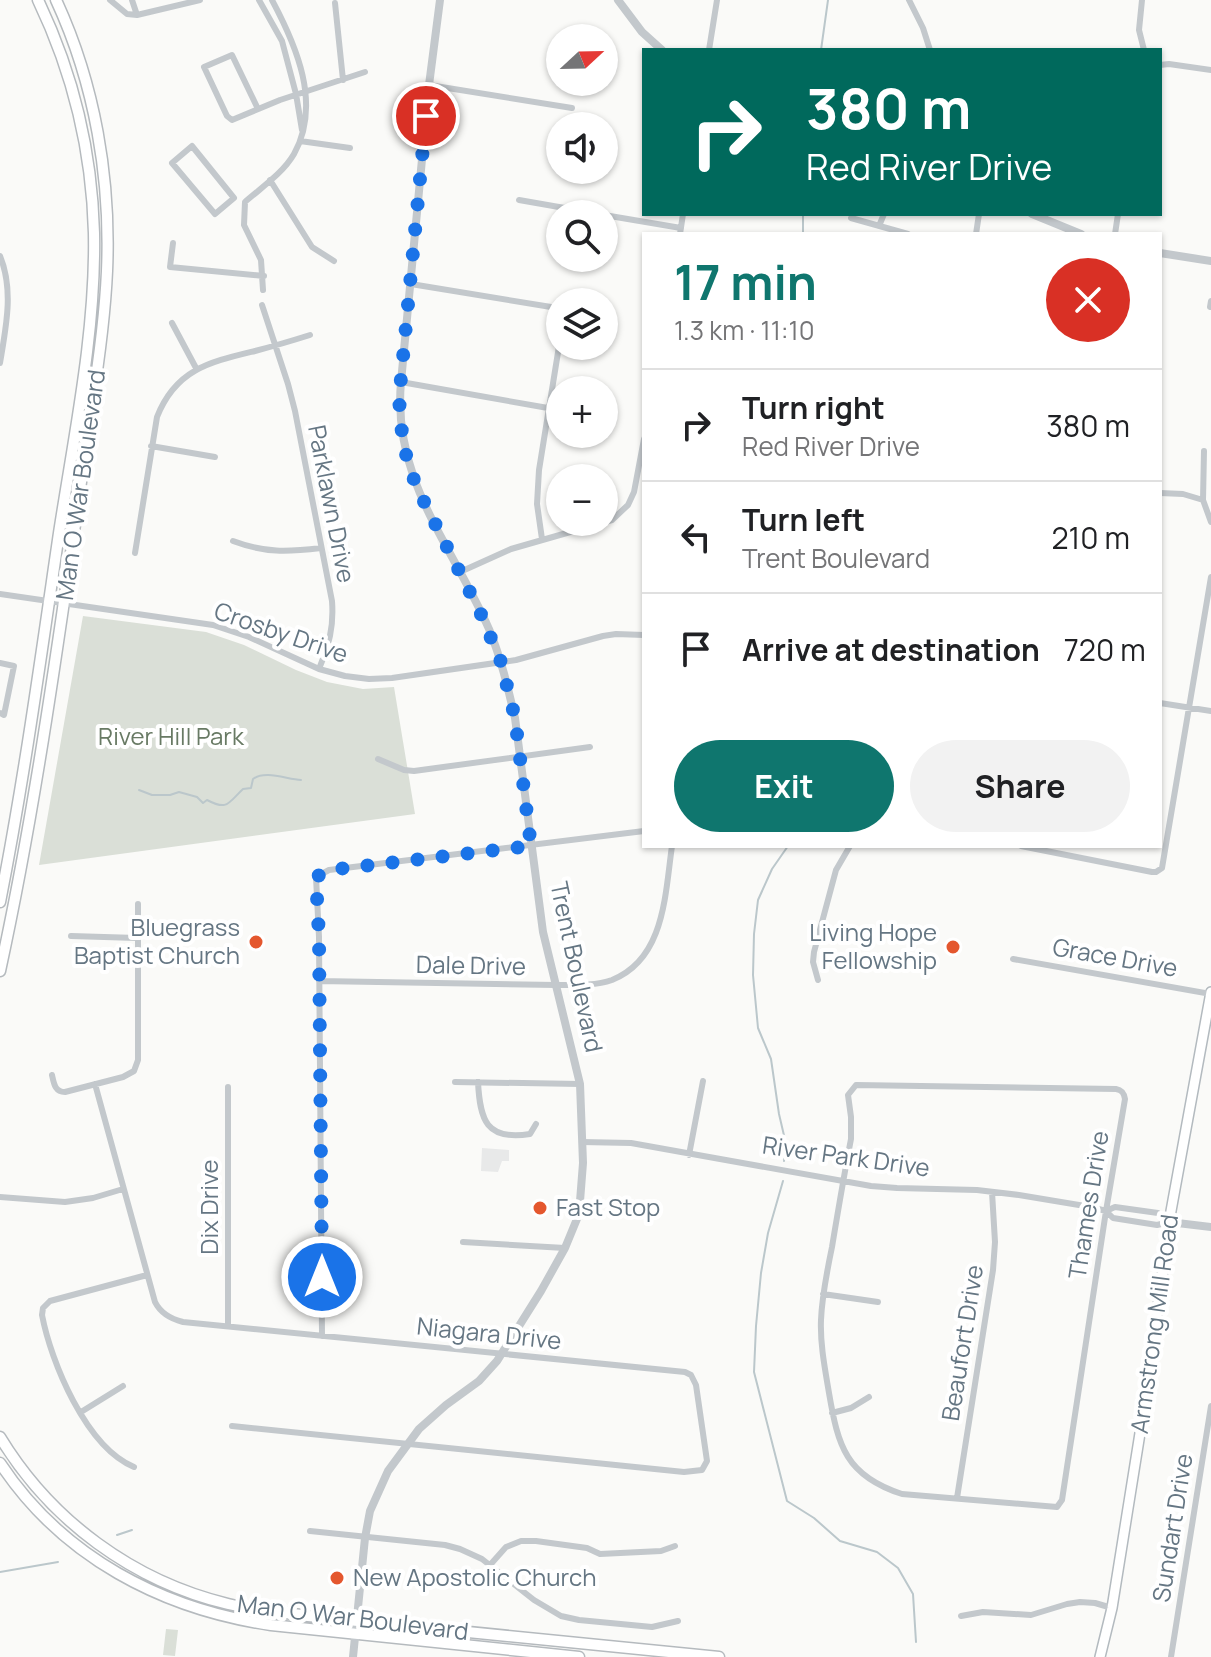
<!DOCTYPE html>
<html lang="en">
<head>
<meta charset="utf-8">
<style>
  :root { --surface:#fff; --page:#f2f2f2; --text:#202124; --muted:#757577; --line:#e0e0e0; --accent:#0f766e }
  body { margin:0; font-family:Manrope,sans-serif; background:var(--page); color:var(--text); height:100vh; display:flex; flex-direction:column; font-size:30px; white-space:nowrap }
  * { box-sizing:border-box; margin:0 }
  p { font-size:26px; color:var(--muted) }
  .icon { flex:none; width:44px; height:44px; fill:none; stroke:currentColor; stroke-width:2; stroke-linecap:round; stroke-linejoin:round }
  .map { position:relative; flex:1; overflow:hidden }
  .drawer { position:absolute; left:642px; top:232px; width:520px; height:616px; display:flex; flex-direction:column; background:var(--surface); border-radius:0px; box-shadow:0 2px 6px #0004 }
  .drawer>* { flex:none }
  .top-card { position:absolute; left:642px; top:48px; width:520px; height:168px; border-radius:0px; box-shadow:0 2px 6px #0004; background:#00695c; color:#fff; overflow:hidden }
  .needle { width:52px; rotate:68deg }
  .controls { position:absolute; left:546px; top:24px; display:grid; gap:16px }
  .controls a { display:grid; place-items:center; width:72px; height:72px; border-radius:50%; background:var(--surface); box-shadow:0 2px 6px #0004; font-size:40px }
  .pin { position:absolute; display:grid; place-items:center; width:68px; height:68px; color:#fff; margin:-34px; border:4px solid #fff; border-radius:50%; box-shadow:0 2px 8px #0007 }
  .me { position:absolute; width:88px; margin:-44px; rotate:0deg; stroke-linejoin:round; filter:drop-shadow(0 0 6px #0008) }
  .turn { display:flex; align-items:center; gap:28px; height:168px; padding:0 32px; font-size:36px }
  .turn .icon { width:104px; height:104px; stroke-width:2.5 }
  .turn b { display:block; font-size:56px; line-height:68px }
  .round { display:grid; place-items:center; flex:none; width:84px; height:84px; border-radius:42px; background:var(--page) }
  .summary { display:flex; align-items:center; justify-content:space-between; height:136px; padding:0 32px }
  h1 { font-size:48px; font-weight:700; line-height:60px; color:var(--accent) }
  .cta { display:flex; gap:16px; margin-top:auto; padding:16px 32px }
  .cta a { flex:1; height:92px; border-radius:48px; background:var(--accent); color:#fff; font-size:32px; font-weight:700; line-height:92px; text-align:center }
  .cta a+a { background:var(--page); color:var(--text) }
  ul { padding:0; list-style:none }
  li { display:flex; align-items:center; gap:24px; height:112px; padding:0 32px; border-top:2px solid var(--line) }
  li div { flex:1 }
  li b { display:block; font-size:30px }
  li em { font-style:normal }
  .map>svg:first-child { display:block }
  .built { fill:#e8e9e9 }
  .green { fill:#dadfd7 }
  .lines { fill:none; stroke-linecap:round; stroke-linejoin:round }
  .stream { stroke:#bbc7cb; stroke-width:2 }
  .secondary-casing { stroke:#b3babf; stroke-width:12 }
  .primary-casing { stroke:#b5babe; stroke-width:13 }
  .minor { stroke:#c3c8cc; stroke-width:6 }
  .tertiary { stroke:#c3c8cc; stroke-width:8 }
  .secondary { stroke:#fff; stroke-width:9 }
  .primary { stroke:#fff; stroke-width:10 }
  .route { stroke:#1a73e8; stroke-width:14; stroke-dasharray:0 25.2 }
  .poi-dot { fill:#e4572e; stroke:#fff; stroke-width:3 }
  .labels { text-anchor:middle; stroke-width:8; stroke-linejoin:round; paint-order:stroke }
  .street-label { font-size:24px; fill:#657683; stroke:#fff }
  .park-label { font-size:24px; fill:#687a64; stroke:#fff }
  .poi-label { font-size:24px; fill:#657683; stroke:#fff; text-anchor:end }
</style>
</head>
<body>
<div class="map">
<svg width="1211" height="1657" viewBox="0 0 1211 1657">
  <rect width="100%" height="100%" fill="#fafaf8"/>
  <path class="built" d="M482,1148L509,1150V1161H502L498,1172L481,1171Z"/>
  <path class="green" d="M83,616L206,632L244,645L296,670L327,682L363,689L394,687L415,814L39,865Z
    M166,1629L178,1630L175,1656L163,1655Z"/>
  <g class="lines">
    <path class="stream" d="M821,50L828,0
      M803,234V214
      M139,790L152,795H170L179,792L197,797L203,803L207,800C228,811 228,803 243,789L251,788L253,779C265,770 286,779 301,780
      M784,1161L786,1144L779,1114L771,1059L758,1028L753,975L754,934L758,900L772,869L788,846
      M783,1181L768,1233L761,1273L756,1326L754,1372L787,1501L814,1518L840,1541L877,1552L898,1568L913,1594L916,1642
      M117,1535L132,1530
      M0,1572L58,1562"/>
    <g class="secondary-casing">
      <path id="secondary" d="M1100,1657L1112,1608L1145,1402L1171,1211L1211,992"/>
    </g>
    <g class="primary-casing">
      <path id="primary" d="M0,902C24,780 41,656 59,533C74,435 96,332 94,233C92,153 73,73 38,0
        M0,971C30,833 51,693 71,553C78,504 85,454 92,404C99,360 105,316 107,271C111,179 95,84 56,0
        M0,1437C51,1521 133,1581 228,1604C254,1610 281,1612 308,1616L719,1657
        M0,1463C62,1557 162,1609 271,1625L579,1657"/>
    </g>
    <path class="minor" d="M110,0L127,14L137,15L200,0
      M132,0L137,15
      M259,0L282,41L296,94L302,130
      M909,0L923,28L930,50
      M1142,0L1139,30L1144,50
      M335,3L343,80
      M709,50L717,0
      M1160,65L1169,64L1211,70
      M429,85L572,108
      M258,109L232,55L204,67L227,116L232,120L280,100L365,72
      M300,141L350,148
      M192,146L234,198L215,214L172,163Z
      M270,180L312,247L334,261
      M519,200L599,214
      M604,215L681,228
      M851,218L908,234
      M879,226L884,214
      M680,234L683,214
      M976,234L979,214
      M1115,234L1118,214
      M173,243L170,267L264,276
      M0,256C14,290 6,327 0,363
      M411,284L551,307L560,314
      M263,290L261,260L244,225L245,202C262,187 283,173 294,154C322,104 296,45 272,0
      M262,305L288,384L295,411L332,601C334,628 329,644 319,669
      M1210,307L1211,301
      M172,323L196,368
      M401,382L548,408
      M151,446L215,457
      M1204,451L1203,500L1211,522
      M1160,493L1183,494L1203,500
      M542,539L537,504L539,470L560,340
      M233,541C265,553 287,552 321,548
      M135,553L157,417C176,369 210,362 255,351C274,346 291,341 310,335
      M460,572L511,549L612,520L628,505L634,492L644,439
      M0,594L213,625L249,637L319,669L345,676L369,679L392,678L516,660L603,636L616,634L644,635
      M0,663L14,666L4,715L0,713
      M1160,703L1211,711
      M378,759L404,770L414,771L590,747
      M1021,846L1152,872H1156L1162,868L1211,577
      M71,936L137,938
      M1013,959L1211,994
      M818,980L813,962L814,952L836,870L850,846
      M319,981L556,985C574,985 595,986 612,980C665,959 665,894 672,846
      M52,1075C54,1084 55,1092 65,1092L123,1077L134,1071L138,1060V904
      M455,1082L580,1084
      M478,1082C480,1120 486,1141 530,1134L536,1124
      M95,1084L155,1302C161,1314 171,1319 183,1322L685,1372L691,1375L696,1385L707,1461L702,1470L684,1472L232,1426
      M856,1085L1116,1089C1122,1090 1124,1093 1125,1099L1106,1211L1062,1500L1057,1507L902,1494C846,1476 838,1446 829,1393C825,1369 820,1344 821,1320C822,1295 827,1271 832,1247C838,1211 844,1175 851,1139V1117L848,1095Z
      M582,1142L631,1143L871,1186L897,1188L977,1190L1019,1195L1091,1207L1106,1211L1113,1218L1157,1225L1169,1222
      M689,1155L703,1081
      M0,1197L65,1202L93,1198L123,1189
      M1106,1211L1115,1207L1158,1213L1169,1222
      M463,1242L565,1248
      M823,1294L878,1302
      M228,1326V1087
      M322,1336L319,937L316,877L329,870L644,831
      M81,1412L123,1386
      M832,1413L851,1408L869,1397
      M134,1467C86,1447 51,1362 42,1315L43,1308L50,1301L147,1275
      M957,1498L993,1270L995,1242L992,1192
      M310,1531L445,1545L460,1549L482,1559L534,1600L561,1616L579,1620L652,1627L678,1621
      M490,1565L506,1547L521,1541H536L587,1548L600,1554L661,1551L675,1546
      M961,1616L983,1612L1031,1615L1067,1604L1080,1602L1095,1603L1112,1608
      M1171,1657L1211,1406"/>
    <path class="tertiary" d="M618,0L642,32L662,50
      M1032,214L1081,234
      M1160,253L1211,261
      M1169,1222L1211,1227
      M353,1657L365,1538L370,1511L388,1471L419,1429L446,1405L479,1381L497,1361L541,1291L565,1248L579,1214L583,1163L580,1084L543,932L515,718C508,688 501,658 489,629C452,545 392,480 401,382L429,85L440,0"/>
    <use href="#secondary" class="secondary"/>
    <use href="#primary" class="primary"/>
  </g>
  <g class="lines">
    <path class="route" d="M322,1277L319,937L316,877L329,870L531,846L515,718L501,662L480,612L416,486L403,445L399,399L426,116"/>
  </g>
  <g class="poi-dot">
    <circle cx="256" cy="942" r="8"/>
    <circle cx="953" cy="947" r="8"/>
    <circle cx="540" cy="1208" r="8"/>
    <circle cx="337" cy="1578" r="8"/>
  </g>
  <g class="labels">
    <g class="street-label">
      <text transform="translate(81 485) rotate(-82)" y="8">Man O War Boulevard</text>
      <text transform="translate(331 504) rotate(79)" y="8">Parklawn Drive</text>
      <text transform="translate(281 633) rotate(19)" y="8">Crosby Drive</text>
      <text transform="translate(1115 958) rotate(10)" y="8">Grace Drive</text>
      <text transform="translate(471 966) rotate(1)" y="8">Dale Drive</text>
      <text transform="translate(576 967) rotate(78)" y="8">Trent Boulevard</text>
      <text transform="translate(846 1157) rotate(8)" y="8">River Park Drive</text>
      <text transform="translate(1089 1205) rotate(-81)" y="8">Thames Drive</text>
      <text transform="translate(210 1207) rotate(-90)" y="8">Dix Drive</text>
      <text transform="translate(1155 1324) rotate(-82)" y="8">Armstrong Mill Road</text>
      <text transform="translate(489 1334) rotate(6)" y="8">Niagara Drive</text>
      <text transform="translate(963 1343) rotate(-81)" y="8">Beaufort Drive</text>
      <text transform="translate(1173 1528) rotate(-81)" y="8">Sundart Drive</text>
      <text transform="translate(353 1618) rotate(7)" y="8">Man O War Boulevard</text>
    </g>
    <g class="park-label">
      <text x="171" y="745">River Hill Park</text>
    </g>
    <g class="poi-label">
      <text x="240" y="936">Bluegrass<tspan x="240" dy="28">Baptist Church</tspan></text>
      <text x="937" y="941">Living Hope<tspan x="937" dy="28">Fellowship</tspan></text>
      <text x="556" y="1216" text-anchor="start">Fast Stop</text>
      <text x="353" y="1586" text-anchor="start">New Apostolic Church</text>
    </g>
  </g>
</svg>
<div class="controls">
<a><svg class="needle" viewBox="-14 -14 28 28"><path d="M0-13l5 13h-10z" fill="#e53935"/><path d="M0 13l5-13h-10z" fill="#757577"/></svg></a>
<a><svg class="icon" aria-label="sound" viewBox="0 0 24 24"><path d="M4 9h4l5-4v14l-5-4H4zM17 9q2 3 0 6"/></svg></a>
<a><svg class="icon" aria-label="search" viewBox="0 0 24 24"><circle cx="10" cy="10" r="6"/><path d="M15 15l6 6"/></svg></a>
<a><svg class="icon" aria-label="layers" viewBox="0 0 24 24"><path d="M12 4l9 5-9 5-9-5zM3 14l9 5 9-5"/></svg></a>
<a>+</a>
<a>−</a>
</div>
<div class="pin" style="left:426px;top:116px;background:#d93025"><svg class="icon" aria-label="arrive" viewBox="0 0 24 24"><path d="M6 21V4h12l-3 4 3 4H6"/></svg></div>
<svg class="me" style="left:322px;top:1277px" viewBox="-20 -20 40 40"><circle r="17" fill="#1a73e8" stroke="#fff" stroke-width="3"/><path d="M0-11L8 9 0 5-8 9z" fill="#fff"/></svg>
<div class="top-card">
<div class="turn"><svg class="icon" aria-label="right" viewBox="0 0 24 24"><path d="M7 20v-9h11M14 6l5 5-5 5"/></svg><div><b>380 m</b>Red River Drive</div></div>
</div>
<section class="drawer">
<div class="summary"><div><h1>17 min</h1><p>1.3 km · 11:10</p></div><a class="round" style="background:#d93025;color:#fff"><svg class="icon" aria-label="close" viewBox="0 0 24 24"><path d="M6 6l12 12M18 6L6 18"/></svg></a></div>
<ul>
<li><svg class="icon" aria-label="right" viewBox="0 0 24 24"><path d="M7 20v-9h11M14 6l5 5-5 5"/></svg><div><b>Turn right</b><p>Red River Drive</p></div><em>380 m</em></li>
<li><svg class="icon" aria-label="left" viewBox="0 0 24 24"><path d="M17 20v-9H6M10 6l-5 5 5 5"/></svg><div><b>Turn left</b><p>Trent Boulevard</p></div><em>210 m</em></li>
<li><svg class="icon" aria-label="arrive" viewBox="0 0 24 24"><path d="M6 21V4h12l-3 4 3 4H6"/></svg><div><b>Arrive at destination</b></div><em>720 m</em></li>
</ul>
<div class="cta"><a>Exit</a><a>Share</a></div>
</section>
</div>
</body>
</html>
